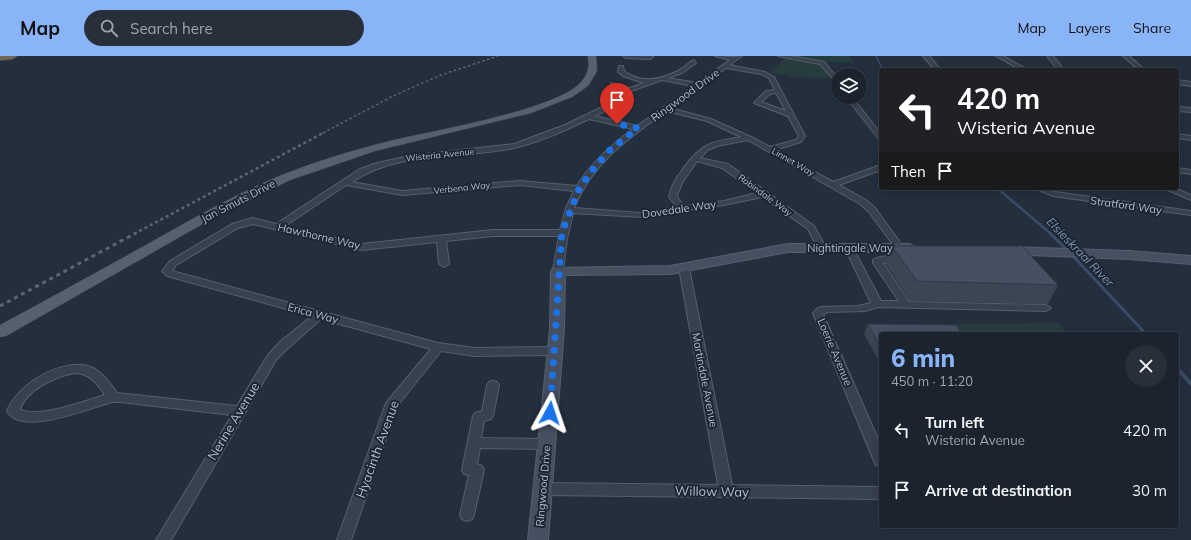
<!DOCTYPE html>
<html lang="en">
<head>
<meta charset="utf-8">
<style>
  :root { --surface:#1b232e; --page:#282f3a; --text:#f1f3f6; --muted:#a0a4aa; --line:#39404a; --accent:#8ab4f8 }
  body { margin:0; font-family:Mulish,sans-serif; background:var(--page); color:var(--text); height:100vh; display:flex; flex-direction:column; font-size:15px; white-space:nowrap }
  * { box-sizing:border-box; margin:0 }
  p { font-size:13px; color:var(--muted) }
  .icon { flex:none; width:22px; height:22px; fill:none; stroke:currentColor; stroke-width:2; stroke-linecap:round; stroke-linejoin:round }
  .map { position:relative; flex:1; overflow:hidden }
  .panel { position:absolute; left:879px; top:276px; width:300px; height:196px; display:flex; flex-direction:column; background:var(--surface); border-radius:4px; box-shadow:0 2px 10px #0003,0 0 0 1px var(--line) }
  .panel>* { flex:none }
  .top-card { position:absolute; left:879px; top:12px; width:300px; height:122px; border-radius:4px; box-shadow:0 2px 10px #0003,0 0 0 1px var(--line); background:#202124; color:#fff; overflow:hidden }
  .buttons { position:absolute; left:831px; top:12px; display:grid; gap:8px }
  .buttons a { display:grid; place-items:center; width:36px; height:36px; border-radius:50%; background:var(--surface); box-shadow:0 2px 10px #0003,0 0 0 1px var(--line); font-size:20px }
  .pin { position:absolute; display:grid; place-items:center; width:34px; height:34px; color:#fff; margin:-41px -17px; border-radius:50% 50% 50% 0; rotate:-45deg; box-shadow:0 0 4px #0007 }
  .pin .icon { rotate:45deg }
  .me { position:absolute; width:44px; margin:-22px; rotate:5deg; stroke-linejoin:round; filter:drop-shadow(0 0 3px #0008) }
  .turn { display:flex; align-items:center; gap:14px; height:84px; padding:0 12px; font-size:18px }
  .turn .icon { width:52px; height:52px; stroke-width:2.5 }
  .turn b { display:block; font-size:28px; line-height:34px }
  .then { display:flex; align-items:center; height:38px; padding:0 12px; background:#0003; gap:8px; font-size:15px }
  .round { display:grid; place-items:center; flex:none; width:42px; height:42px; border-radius:21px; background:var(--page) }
  .headline { display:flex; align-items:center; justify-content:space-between; height:68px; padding:0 12px }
  h1 { font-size:24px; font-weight:800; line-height:30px; color:var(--accent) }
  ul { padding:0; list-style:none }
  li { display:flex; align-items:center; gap:12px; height:60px; padding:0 12px }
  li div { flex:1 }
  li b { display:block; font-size:15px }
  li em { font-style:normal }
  header { display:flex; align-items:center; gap:24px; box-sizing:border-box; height:56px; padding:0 20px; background:var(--accent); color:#111 }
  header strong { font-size:19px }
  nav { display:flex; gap:22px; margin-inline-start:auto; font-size:14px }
  .search { width:280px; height:36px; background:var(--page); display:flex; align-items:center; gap:10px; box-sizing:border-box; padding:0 14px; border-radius:22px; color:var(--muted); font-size:15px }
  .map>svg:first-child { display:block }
  .green { fill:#263c3f }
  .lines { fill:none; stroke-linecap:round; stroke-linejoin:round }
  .stream-far3 { stroke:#394c67; stroke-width:1.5 }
  .stream-far2 { stroke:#394c67; stroke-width:2.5 }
  .stream-far1 { stroke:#394c67; stroke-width:3 }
  .stream { stroke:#394c67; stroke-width:4 }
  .street-casing { stroke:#565f6c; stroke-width:2 }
  .secondary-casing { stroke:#565f6c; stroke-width:2 }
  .primary-casing { stroke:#414a57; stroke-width:1 }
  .highway-casing { stroke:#434c59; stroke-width:2 }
  .street { fill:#38414e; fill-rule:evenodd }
  .secondary { fill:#465061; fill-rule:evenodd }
  .primary { fill:#56606e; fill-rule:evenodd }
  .highway { fill:#746855; fill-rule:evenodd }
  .rail-far2 { stroke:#5a6575; stroke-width:1.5; stroke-dasharray:2.5 2.5; stroke-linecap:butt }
  .rail-far1 { stroke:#5a6575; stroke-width:2.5; stroke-dasharray:3 3; stroke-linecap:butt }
  .rail { stroke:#5a6575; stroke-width:3; stroke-dasharray:4 4; stroke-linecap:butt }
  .wall { fill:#3b4654 }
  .building { fill:#455162; stroke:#303945 }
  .route { stroke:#1a73e8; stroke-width:7; stroke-dasharray:0 12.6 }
  .labels { text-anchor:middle; stroke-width:4; stroke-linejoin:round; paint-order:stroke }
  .far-street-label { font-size:9px; fill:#b4bcc9; stroke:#1d2633 }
  .street-label { font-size:11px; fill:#b4bcc9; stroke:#1d2633 }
  .water-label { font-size:12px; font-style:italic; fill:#7c92b1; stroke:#1d2633 }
  .near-street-label { font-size:13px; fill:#b4bcc9; stroke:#1d2633 }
</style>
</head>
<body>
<header>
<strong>Map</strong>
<div class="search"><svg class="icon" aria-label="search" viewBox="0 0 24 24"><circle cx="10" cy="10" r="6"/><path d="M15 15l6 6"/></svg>Search here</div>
<nav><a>Map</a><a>Layers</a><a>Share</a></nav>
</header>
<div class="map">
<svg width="1191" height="484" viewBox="0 0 1191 484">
  <rect width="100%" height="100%" fill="#242f3e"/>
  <path class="green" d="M788,0H850L854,7L827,6Z
    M786,2L821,9L831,22L791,21L789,19L775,18L770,16Z
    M1059,267L1068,278H961L954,268Z"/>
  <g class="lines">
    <path class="stream-far3" d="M876,0L883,14"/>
    <path class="stream-far2" d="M997,132L1051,178"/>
    <path class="stream-far1" d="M1050,177L1068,195
      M1072,199L1146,278"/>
    <path class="stream" d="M1177,312L1191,328"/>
    <g class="street-casing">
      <path id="street" d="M623,0H652L653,1L650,3L626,2Z
        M715,0L734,1L742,0L729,9L765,16L774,21L805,80L801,86L775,94L833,126L881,109V114L839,129L866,144L875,152L904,192L903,194H897L869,156L860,148L748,84L717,90L708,94L700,102L728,108L814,170L826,192L825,194H819L808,173L762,141L724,149L641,161L573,157L567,183L563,215L558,218L553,215L559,180H493L446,185L449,208L444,211L439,208L437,186L362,194L253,168L238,172L176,209L172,215L438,287L475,292L555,291L559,292L561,295L559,298L555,299L475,300L441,295L398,349L351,484H337L386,347L431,293L321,263L288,292L276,304L171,484H156L232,359L120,346H112C90,352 21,381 7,355C18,328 62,301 91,311C102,316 110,327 117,337L237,350L268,299L280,286L312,260L167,220L162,215L170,205L232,168L253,162L276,168L360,113L377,107L415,99L514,88L565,69L615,45L618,47L617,48L595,60L637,70L694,30L662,24L620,39H616V37L624,34L611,29V27L630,32L644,27L623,20L618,16L619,10H623L624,15C641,28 660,24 678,15C684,12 688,7 694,4L696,7L682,17L668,22L697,27L730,4ZM726,12L761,18L769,22L775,34L766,35L754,47L788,60L799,80L796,84L770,91L751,81L711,63L670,52ZM776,37L786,55L761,46L770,38ZM666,55L707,65L741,81C730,83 718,84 708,89C694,95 671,126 669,141L677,151L641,157L574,152C592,107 629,82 666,55ZM589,63L633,73C611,89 591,107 577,130L520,125L402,135L352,126C398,95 456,103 509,93C536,88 564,75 589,63ZM697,105L722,112L757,137L724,145L685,150L678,143L677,139L682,127ZM346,129L402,139L520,129L574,135L566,152L560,174H493L362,188L285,170ZM74,317C89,317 97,327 105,339C87,344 36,364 20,353C27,334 54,321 74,317Z
        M778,0H790L824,6L838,23V28L820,8Z
        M923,0H929L941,14H935Z
        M996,0H1003L1028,14H1021Z
        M1047,0H1053L1064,14H1058Z
        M1123,0H1129L1145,14H1139Z
        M1177,24L1191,26V30L1177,28Z
        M846,41H852L881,78V84L879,83Z
        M1177,51L1191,52V56L1177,55Z
        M1177,78L1191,80V84L1177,82Z
        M1177,112L1191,114V118L1177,116Z
        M1034,132H1045L1055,136L1191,155V159L1053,140Z
        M1163,132H1174L1191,139V144Z
        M849,189L853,192L881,245H899L873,207V204C879,199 900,199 906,204L904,206L883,207L909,246L1046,249L1051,252L1046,255L878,251L865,255L828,256L823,258L881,390V410L876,409L874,405L813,257L818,252L822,251L858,250L871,247L845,192Z
        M684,209L689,212L732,429L881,431V443L542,439L537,437L535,433L537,429L542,427L718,429L679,212Z
        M493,325L497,326L499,329L493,360L491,363L484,365L481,382L547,383L552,384L553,388L552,392L547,393L480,392L477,408L482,410L484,414L474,459L472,463L467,465L462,463L460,459L469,419L464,418L462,414L473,360L475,357L482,355L487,329L489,326Z"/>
    </g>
    <g class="secondary-casing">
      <path id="secondary" d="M788,188H910L916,192L910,196H788L670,218L565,219L564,273L548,484H528L550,273L551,215L553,212L670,210Z
        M1008,191L1129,195L1191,200V208L1129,203L1004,198L1002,195Z"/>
    </g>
    <g class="primary-casing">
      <path id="primary" d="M588,0H596L597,15L588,30L572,41L531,57L375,95L290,124L213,162L6,280L0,281V269C49,243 97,216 146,189C191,164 235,138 282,119C317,105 354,94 390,85C431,75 559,54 582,25C589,16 589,10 588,0Z"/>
    </g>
    <g class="highway-casing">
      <path id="highway" d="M0,0H17L12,3L0,4Z"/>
    </g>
    <use href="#street" class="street"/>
    <use href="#secondary" class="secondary"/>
    <use href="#primary" class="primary"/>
    <use href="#highway" class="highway"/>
    <path class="rail-far2" d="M323,77L393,40L441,19L498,0"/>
    <path class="rail-far1" d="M134,178L325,76"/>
    <path class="rail" d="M0,250L136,177"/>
  </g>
  <path class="wall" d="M892,190L1058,229L1048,248L910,245L886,208Z
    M868,268L881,278V309L864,278Z"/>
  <path class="building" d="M1021,189L1058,229L917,225L892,190H1020Z
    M868,268L956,269L962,278H881V292Z"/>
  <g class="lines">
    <path class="route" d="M550,357L562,176L579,133L594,112L610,94L638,72L617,68"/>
  </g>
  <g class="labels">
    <g class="far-street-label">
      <text transform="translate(440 99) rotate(-6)" y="3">Wisteria Avenue</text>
      <text transform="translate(793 106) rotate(30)" y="3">Linnet Way</text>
      <text transform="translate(462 132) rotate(-6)" y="3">Verbena Way</text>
      <text transform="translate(765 139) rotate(36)" y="3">Robindale Way</text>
    </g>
    <g class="street-label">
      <text transform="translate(685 39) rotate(-36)" y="4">Ringwood Drive</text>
      <text transform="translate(238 145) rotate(-27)" y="4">Jan Smuts Drive</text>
      <text transform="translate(1126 149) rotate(8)" y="4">Stratford Way</text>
      <text transform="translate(679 153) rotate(-8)" y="4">Dovedale Way</text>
      <text transform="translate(319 180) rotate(13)" y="4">Hawthorne Way</text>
      <text x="850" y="196">Nightingale Way</text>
      <text transform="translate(313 257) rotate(15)" y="4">Erica Way</text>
      <text transform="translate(835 296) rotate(67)" y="4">Loerie Avenue</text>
      <text transform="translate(705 324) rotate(79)" y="4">Martindale Avenue</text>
      <text transform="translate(543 430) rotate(-85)" y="4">Ringwood Drive</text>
    </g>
    <g class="water-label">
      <text transform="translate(1080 196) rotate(46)" y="4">Elsieskraal River</text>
    </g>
    <g class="near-street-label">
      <text transform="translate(233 365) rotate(-59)" y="5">Nerine Avenue</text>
      <text transform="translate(377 393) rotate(-70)" y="5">Hyacinth Avenue</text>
      <text transform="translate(712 435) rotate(1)" y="5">Willow Way</text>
    </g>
  </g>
</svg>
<div class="buttons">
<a><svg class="icon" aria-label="layers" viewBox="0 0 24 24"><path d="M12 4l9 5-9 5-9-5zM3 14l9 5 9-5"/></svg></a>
</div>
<div class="pin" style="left:617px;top:68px;background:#d93025"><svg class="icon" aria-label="arrive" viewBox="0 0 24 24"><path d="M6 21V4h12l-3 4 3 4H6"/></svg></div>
<svg class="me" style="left:550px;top:357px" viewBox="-20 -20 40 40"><path d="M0-17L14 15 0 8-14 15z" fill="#1a73e8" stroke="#fff" stroke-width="4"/></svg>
<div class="top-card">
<div class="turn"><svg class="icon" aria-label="left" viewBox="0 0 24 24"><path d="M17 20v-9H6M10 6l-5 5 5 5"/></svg><div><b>420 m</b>Wisteria Avenue</div></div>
<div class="then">Then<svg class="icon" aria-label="arrive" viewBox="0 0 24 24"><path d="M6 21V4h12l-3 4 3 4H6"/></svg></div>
</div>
<section class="panel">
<div class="headline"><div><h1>6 min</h1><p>450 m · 11:20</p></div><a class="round"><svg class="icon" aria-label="close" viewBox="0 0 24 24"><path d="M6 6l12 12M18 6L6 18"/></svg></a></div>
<ul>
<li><svg class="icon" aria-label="left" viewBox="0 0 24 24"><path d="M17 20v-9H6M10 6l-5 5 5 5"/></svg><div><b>Turn left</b><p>Wisteria Avenue</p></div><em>420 m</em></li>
<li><svg class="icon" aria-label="arrive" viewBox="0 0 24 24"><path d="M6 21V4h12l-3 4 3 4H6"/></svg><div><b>Arrive at destination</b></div><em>30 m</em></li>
</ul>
</section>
</div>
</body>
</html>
